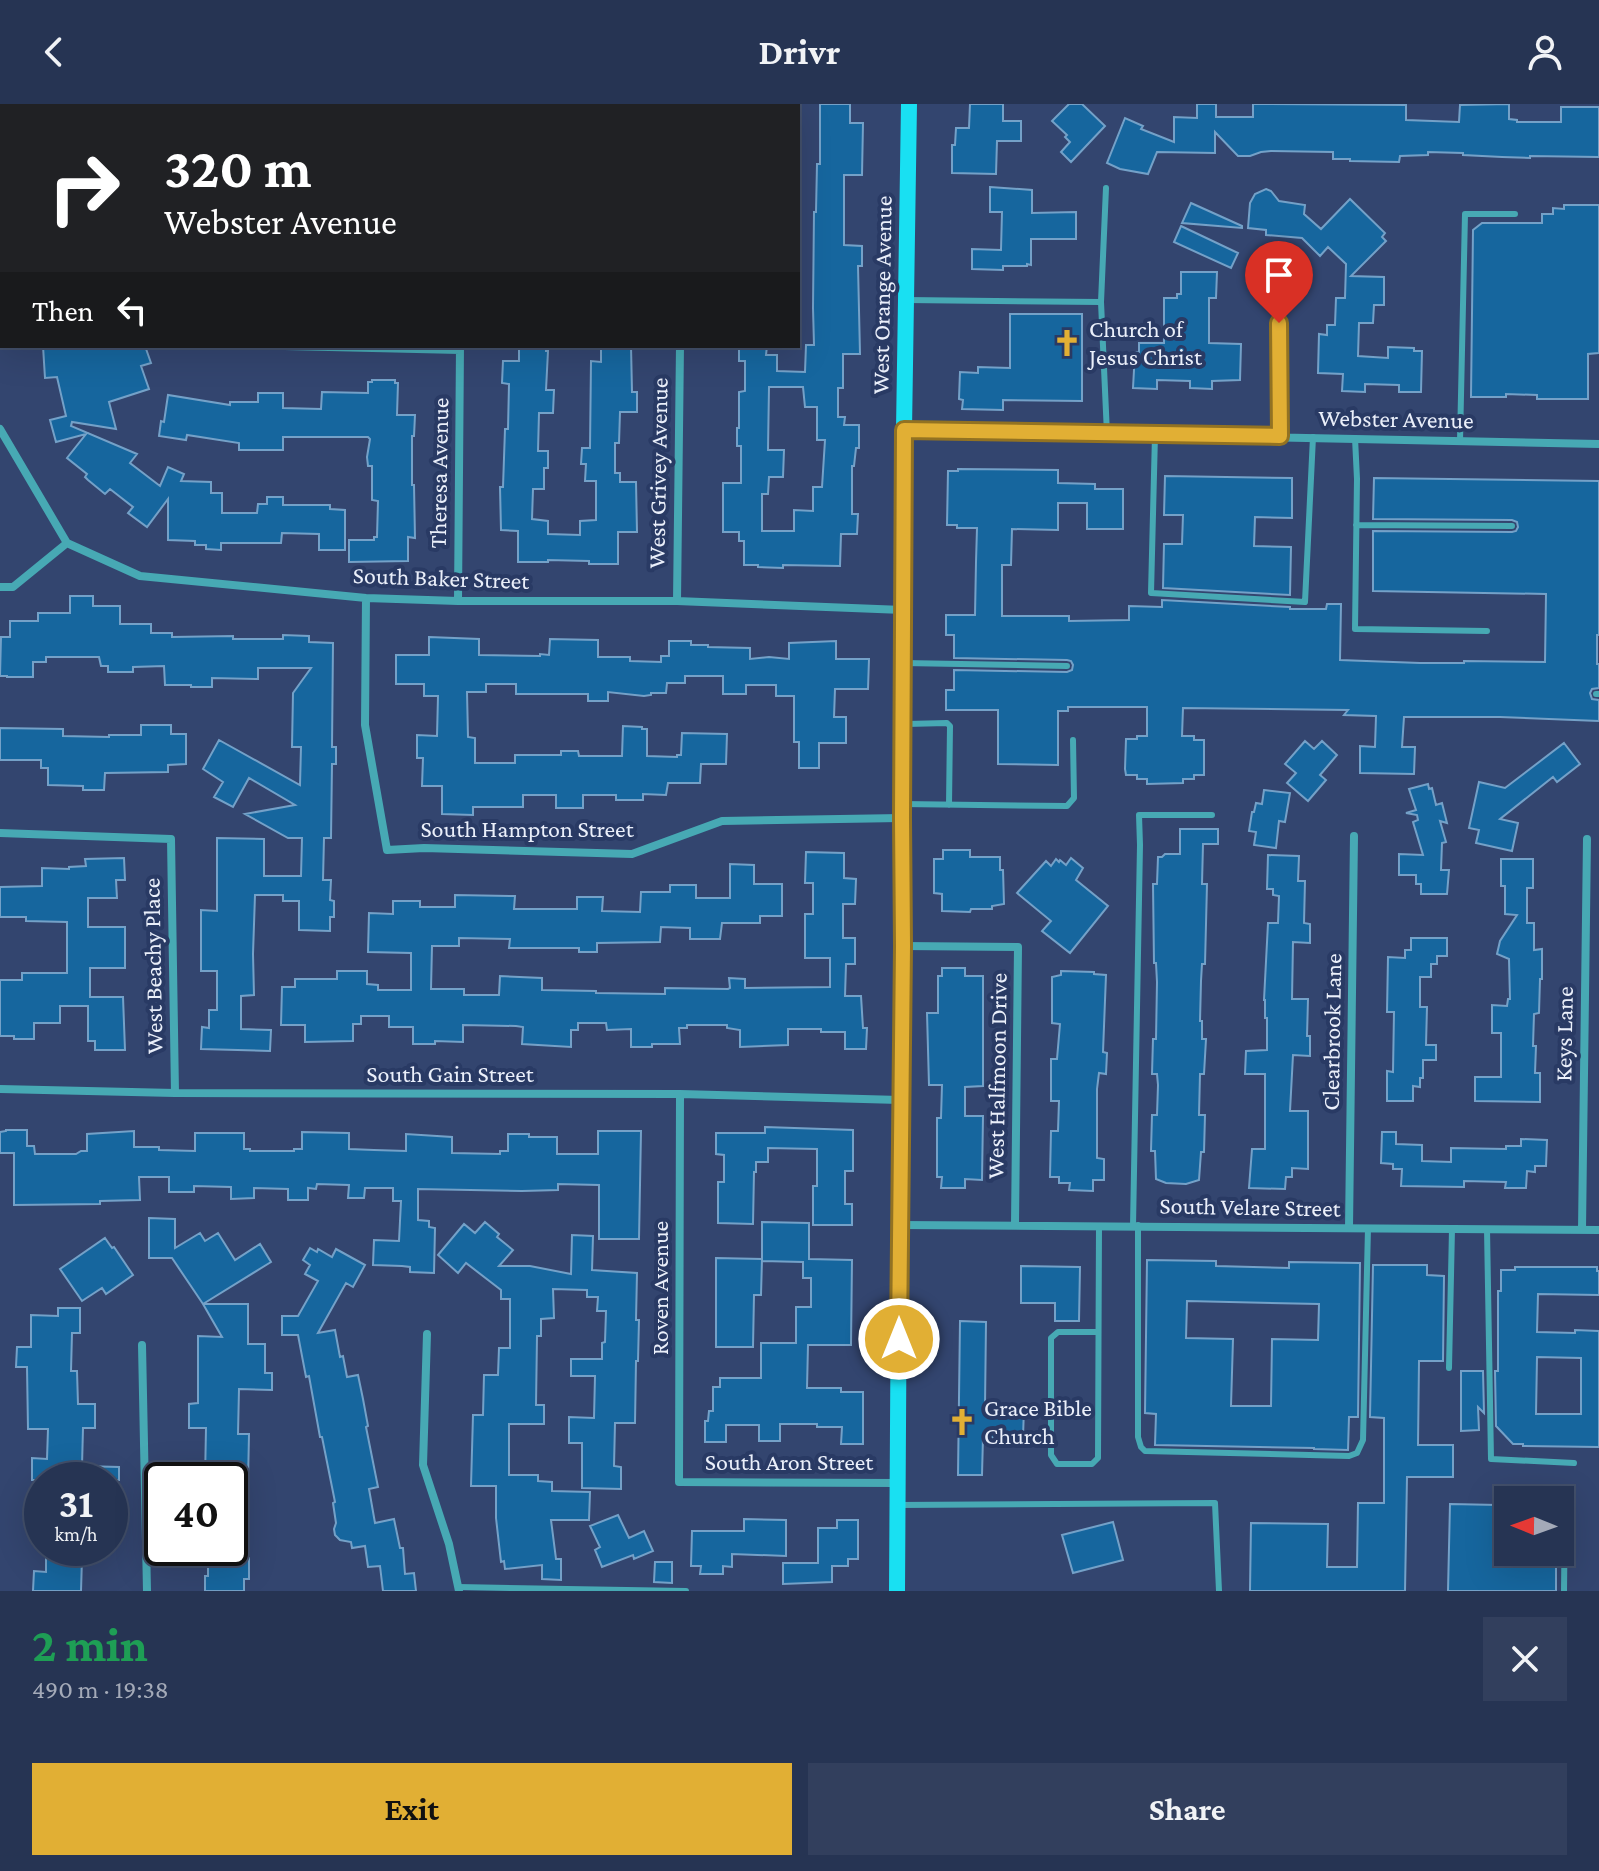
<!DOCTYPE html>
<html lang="en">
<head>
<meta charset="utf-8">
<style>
  :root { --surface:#263453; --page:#323f5d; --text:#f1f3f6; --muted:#a4aab8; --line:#424f6a; --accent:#e1af34 }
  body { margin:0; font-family:"Crimson Pro",serif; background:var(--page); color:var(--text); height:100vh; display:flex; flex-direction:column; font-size:30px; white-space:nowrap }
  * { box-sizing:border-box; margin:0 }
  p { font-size:26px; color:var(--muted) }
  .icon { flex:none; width:44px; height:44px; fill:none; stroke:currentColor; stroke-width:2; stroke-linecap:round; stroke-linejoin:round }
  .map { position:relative; height:1487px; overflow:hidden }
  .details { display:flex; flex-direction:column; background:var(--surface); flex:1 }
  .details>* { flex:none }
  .guide { position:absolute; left:0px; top:0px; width:800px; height:244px; box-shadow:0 8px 32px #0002,0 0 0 2px var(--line); background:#202124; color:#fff; overflow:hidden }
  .needle { width:52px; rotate:271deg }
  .buttons { position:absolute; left:1494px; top:1382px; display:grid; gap:16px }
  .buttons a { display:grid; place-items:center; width:80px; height:80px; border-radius:0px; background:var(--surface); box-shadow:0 8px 32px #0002,0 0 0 2px var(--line); font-size:40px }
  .speed { position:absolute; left:24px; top:1358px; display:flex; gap:16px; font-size:40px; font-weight:700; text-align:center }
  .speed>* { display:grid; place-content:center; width:104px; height:104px; border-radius:50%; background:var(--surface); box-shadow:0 8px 32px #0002,0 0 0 2px var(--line); line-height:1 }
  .speed small { font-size:20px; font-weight:400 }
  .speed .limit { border:4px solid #111; border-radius:12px; background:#fff; color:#111 }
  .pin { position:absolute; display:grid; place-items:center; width:68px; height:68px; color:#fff; margin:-82px -34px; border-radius:50% 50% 50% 0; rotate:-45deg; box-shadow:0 0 8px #0007 }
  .pin .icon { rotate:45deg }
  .me { position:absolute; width:88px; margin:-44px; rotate:0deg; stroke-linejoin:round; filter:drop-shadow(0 0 6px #0008) }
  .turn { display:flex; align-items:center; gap:28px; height:168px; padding:0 32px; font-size:36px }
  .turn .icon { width:104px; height:104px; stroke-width:2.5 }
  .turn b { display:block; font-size:56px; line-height:68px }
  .then { display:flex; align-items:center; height:76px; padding:0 32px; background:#0003; gap:16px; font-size:30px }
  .round { display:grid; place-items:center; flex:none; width:84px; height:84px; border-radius:0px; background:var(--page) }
  .headline { display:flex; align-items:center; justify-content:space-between; height:136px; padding:0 32px }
  h1 { font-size:48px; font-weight:700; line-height:60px; color:#1e9e55 }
  .button { display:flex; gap:16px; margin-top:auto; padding:16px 32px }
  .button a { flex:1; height:92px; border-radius:0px; background:var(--accent); color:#111; font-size:32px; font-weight:700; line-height:92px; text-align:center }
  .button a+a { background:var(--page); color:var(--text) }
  header { display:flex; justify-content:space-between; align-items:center; height:104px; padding:0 32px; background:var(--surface); font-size:36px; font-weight:700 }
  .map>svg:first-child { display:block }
  .building { fill:#16669e; stroke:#74a1c8; stroke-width:2; fill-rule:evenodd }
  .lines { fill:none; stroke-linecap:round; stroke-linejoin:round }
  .lane { stroke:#47a9b4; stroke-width:6 }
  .street { stroke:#47a9b4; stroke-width:8 }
  .secondary { stroke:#19e0f2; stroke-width:16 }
  .route-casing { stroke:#927222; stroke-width:20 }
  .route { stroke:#e1af34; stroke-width:14 }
  .labels { text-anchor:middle; stroke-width:8; stroke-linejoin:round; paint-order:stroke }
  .street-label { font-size:24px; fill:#eaeffa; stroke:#293a64 }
  .poi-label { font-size:24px; fill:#eaeffa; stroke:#293a64; text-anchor:start }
</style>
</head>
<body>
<header><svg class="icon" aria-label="back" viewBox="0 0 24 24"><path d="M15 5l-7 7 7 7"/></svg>Drivr<svg class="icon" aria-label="person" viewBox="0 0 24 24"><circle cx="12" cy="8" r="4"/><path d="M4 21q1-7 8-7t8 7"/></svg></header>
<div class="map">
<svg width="1599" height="1487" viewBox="0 0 1599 1487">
  <rect width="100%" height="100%" fill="#33456f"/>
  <path class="building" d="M820,0H850V19H863L862,71H844V141L862,142V162H858L860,250H843V284H838V313H845L844,321H859V344H856L854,362H852V410H858L857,430H841L840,462L783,461V464L758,463V461H744V437H739V428H723V379H741V342H737V324H739V288L745,287V257H739V242H767L766,251H777V267L805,268L806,241H814L813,204L814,108H816L817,60H820ZM769,283H803L805,303H817V336H825L822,383H813V407L794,406V427H762V390H768L769,373H783L784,346H768Z
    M970,0H1003V17H1021V37H997L996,70L952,69V41H955L956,24H969Z
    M1069,0H1082L1105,22L1071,58L1061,48L1070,38L1065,33L1067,31L1052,17Z
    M1197,0H1216V13H1253V0L1406,1V16L1459,18L1460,1L1509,0V15L1517,16V18H1561V3H1599V53L1530,52V54L1502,53L1463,51V49L1428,48V51L1400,52L1399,58L1350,57V55H1333V48L1271,47L1261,48L1250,52H1238L1215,28V49L1157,48L1148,70L1120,65L1107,59L1125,14L1143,22L1141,25L1174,38V13L1197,14Z
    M990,83L1032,86V109L1076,108V135H1031V161L1027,160V162H1003V166L972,165V145L1001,146L1002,108H990Z
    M1266,85L1271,87L1279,97L1305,101L1304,110L1321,125L1350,95L1385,129L1382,133L1386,137L1351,172L1384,173V201H1374L1373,219H1359L1358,252L1388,254V243L1414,244V247H1422L1421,288H1399V281L1365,280V288L1342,287L1343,270L1318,269L1319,230L1327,231V221H1335L1336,194H1345L1346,160L1328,143L1320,152L1302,134L1266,131V126L1248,124L1250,99L1255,90Z
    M1191,99L1242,122V124L1182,119Z
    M1564,101H1599V249L1588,250V295H1537V291L1506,290V293H1471L1473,126L1482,119H1542V110H1553V104L1564,105Z
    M1181,122L1238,149L1231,164L1174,138Z
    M1181,168H1217L1216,194H1209V239L1241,240L1240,276L1212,277V285L1190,284V277L1157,276V285L1133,284L1135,248H1139V239H1164V194H1177V190H1181Z
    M1010,210H1082V297L1003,296V306L962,305L963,296L959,295L960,268L978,269V263L1010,264Z
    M43,242H145L151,259L141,262L149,285L109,298L116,325L72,318L71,322L137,350L130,359L160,382L168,363L184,370L181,377L211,378V389H222V409H257L258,400H267V393H283V401H330V405L345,406V446H319V430L282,429L281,439H221V446L206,445V441H195V437L168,436V395L147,423L128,409L133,403L110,385L105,390L88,376L85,373L87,370L67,354L86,330L56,338L50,316L66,312L57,273L45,274Z
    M519,242H546V247H548L546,286H554L553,309H539L538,347H548V364H544V385H533L532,415L548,417V430L580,431V417L596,416V377H585L586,360H581L582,344H590L591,257L601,258V242H631L632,288H637V308H620L619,339H615V369H620V378H636L637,428H618V460H589V457L548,456V458H518V427L501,426L500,383H503L505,325H508L509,280L502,279L503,257H519Z
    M372,276H395V279H398L397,311H415L414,332H412V381H414L415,434L408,433V457L349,458V436H374V433H377L378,397L372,396V362H368L367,353L370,335L368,333H283V346H239V339L187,331L186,336L159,332L161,317L164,318L168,291L230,301V298H258V289H283V304L321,305L322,288L368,289V278H372Z
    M958,365L1058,366V379L1095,380V385H1123V425H1087V399H1058V426L1012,425L1011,461H1002V512H1069V517L1129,516V502L1162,503V496L1290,503V505H1326L1327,500H1341L1340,556L1420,559H1464V557L1545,558L1546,490L1373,487V427L1512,428L1516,427L1518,423L1517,418L1512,416L1373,415L1374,374L1599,377V531H1597V560H1599V584L1592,585L1590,589L1592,595L1599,596V617L1500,613H1404L1402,643H1415L1414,670L1360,669V642L1375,643L1376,612L1344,611L1348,606L1183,604L1182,632H1194V636H1204V671H1194V675H1183V679L1147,680V675H1137V671H1126L1125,665L1126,635H1137V632H1147V603H1068V607H1058V661L998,660V606H946V586H954V566L1067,568L1072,566L1073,561L1071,557L1067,556L954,554V531H946V511H975L976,458L977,424H957V421H947L948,367H958Z
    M1165,372L1292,374V414L1255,413L1254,442L1291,443L1290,491L1163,484L1164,440H1182L1183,411H1164Z
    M70,492H93V502H120V520H151V529H172V533L233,532V535H283V531L309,532V538L333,539L332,643H336V660H332L331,734H324L323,776H331L330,796L334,797V813H330V827L299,826V797H283V791H255L253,850L254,891L241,892V925L271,926L270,947L201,945L202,923L209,924V906H217V867H201V806L217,807V734L264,735V772H301L302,734H288L245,710L295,701L249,674L233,703L214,693L223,678L203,665L219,636L300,681L301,643H292L293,589L311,564H258V575L212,574V583H191V581H165L164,562L133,563V568H108V562H101L99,553H46V558H33V573H7V572H0L1,533H10V517H38V509H70Z
    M429,533L479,535V551L540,552V550L549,551L550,535L598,536V553H630V557L661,558V552H669V537H691V541H708V543L750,544V555L769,553L789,555V539L836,537V555H869L868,585H835L834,613H846V639H819V664H799V638H794V592H776V581H746V590H723V572H685V579H667L666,589H651V591L644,592L608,588V597H588V590H516V580H486V588H467L468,633L475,634V659H515V651H561V647H578L579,652H622L623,622L642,623V625H647V652L677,653V651H681L682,629L727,630L726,660H701L700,679H668L666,691L643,690V696H616V691H583V704H556V691H523V703H473V711L442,710V682H422L423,654H417V631L437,632L438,592H424V580H396V551H429Z
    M141,621H171V630H186V660L168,661V668L105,669L104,686H83V682L48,681V664H41V656H0V624L63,625V632L109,633V631H141Z
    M1305,637L1314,645L1322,637L1337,651L1320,671L1326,676L1308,697L1287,679L1296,669L1285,660Z
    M1564,639L1580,660L1557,678L1553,673L1500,715L1518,719L1512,747L1476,739L1479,726L1469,724L1479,678L1505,684Z
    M1428,680L1429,685L1432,684L1436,701L1442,699L1447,719L1440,717L1446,738L1442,739L1441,766H1449L1447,790H1421V780H1416V771H1399V750L1423,751L1413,718L1418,716L1417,711L1406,709L1416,706L1409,685Z
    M1264,686L1290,689L1285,718L1279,717L1276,744L1254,741L1256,728L1249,727L1252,708H1254L1256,699L1262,700Z
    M1180,725H1218V740H1203L1202,780H1207L1205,860H1202L1201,877L1200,917H1202V935H1206L1204,970H1200L1199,1011H1205L1204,1048H1201L1199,1076L1186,1080L1166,1079L1156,1075L1155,1047H1151L1152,1011H1157L1158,981L1157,970H1152L1153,935H1156L1157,878L1156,859H1154L1153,780H1157L1158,753H1162L1165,750H1180Z
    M943,746H970V753H1000V766H1003L1004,800L992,802V805H971L970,808L942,807V790L934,789V755H943Z
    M806,748L844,749V774L856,775L855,800H843V834H855V860H846L845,892H861L863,924H867L866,945H845V928H821V925H788V941L740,943V926L727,924V921H687V924H679L680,940H652V943H631V925L607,926L606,919H578V926H571V943L522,940L523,923L516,922L463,921V938L435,937V940H413V923H389V912H361V920H353V937L305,938V921H281L282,883H295V875H337V867H367V880L378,881V886H411V849L368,848L369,809L393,810V797H420V803H455V791L515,792L514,805H577V793H603L602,807L640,808L641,788H670V781H696V794H730V760L754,761V780H782V812H760V819H722L720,835H690V824L661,823L660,838L597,839V848H579V844H509L510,835L459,834V842H432L431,885H464V891H499L500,872L542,874V886L596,887V889L665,890V884L728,885L730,884L729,874L745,875V884L830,883V854H805V810H813V779H805Z
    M1268,751L1299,752L1298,777H1305L1304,819L1310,820V839L1293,838L1292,895H1308L1307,932H1310V952L1293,951L1290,1007H1308V1065L1292,1064V1073H1286L1285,1085L1249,1084L1252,1045H1265V970H1245L1246,947L1267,946V914H1265V896H1264L1268,819H1278L1279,792L1273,791V785H1267Z
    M124,754L125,776H116L117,794H88V823H125V864H90V893H123L125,946H95V937H88V902H60V919H34V935H14V932H0V876H22V869H67V818L26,817V813H0V783L42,782V764L69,765V763L86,762L85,755Z
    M1071,754L1083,764L1076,776L1108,802L1070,849L1042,827L1051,817L1017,789L1046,757L1051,762L1056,755L1059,758L1060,756L1066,761Z
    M1501,755H1533V784H1527V819H1534V846L1542,845V875H1540L1539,909L1534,910L1533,942H1536L1535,969H1540V998L1475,997V973H1501V929H1492V901L1507,902L1508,895H1510L1509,855L1497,850L1500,837L1517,811L1505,810V782H1501Z
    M1411,834H1447V852H1437V860H1431V873H1420V903H1427L1426,941H1436V956H1423V974H1420V983L1413,982V997H1387V967L1393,968L1394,908H1387L1388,853L1405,854V846H1411Z
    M942,864H965V872H983V982L965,983V1012H983L982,1076L965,1075V1084H941L942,1073H937V1014H941L942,981H929L927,909H938V872H942Z
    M1061,867L1094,868V870L1106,871L1103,948L1107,949L1106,970L1099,969L1097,985V1054L1104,1055V1076H1093V1087L1069,1086L1070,1079H1059V1073H1050L1051,1027H1058L1059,997H1051V955H1057L1060,920L1052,919V873L1061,871Z
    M765,1023L853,1026V1067H845V1100H852V1121H813V1082H817V1045L768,1044V1058H756V1068H754L753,1120L718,1119V1078H724V1051L716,1050V1029H765Z
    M6,1026H27V1042H34L35,1050H76L81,1047H87V1030L134,1027V1043H159V1046L195,1047V1029H244V1045H250V1047H294V1045H302V1028L349,1029V1045L374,1046L406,1047V1030L452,1033V1049L500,1050V1047H508V1030H529V1033H557V1050H598V1027H641L639,1135H599V1081L558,1080V1086L522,1087L418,1085V1116L429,1117V1123L435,1124L434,1169L410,1168V1163L402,1162L373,1161L374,1136L399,1137L401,1097H393V1084H365L364,1094H348L349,1081L317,1080L316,1085L308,1084V1096H288V1085L254,1084V1094L231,1095V1083L194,1082V1088H169V1073H139L140,1096L100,1097V1100L14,1101V1049H0V1028L6,1027Z
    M1382,1028H1396V1040L1422,1041V1057L1451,1058V1044L1506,1045V1042H1521V1035L1547,1036L1546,1062H1535V1068L1527,1067L1526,1084H1505L1506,1078L1464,1077V1083L1401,1082L1402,1065H1393V1060L1381,1059Z
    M149,1114L175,1115V1144L200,1129L205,1137L218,1129L235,1156L260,1140L271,1158L203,1200L172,1154H149Z
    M485,1118L499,1130L497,1133L513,1146L499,1162H530L571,1170L572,1131L593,1132L592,1166L637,1169L636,1216H639L638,1257H636L635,1319H615L614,1362L621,1363V1385L582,1384V1339H569V1313L594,1314L595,1272H571V1255H602V1239L605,1238L606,1207H597L598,1193H587V1186L553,1185L554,1214L541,1215V1232H537L536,1301H544V1320H509V1371H538V1377L552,1378V1387L590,1388L589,1416H551L556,1455H561V1476L542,1475V1461L505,1465L504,1457L501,1458L496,1414V1382H471L473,1311H483L484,1271H498L499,1244H510V1195H501V1186L466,1159L458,1169L438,1151L464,1120L475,1129Z
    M762,1118L809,1119V1155L852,1156L851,1241H808L807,1284H841V1288H863V1340H841L842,1323H817V1320H780V1337H759V1321H726V1338H705V1317H708L709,1307H713V1283H720V1274H761V1239H796V1203H811V1174H803V1158L762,1157Z
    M105,1134L112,1144L114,1143L133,1171L106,1190L102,1184L82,1197L60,1165Z
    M310,1144L317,1148L318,1145L332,1153L336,1145L365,1161L353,1183L346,1179L318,1229L335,1226L340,1253L343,1252L347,1273L358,1271L363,1295L368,1322L366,1323L378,1383L369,1385L375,1419L394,1415L400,1444H403L405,1470L414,1469L416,1487H383L380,1462L368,1463L365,1442L352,1444L351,1438L340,1436L335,1431L334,1425L336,1419L333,1399L335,1398L322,1333H320L309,1272L306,1273L298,1231H282V1212H298L318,1177L305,1170L310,1161L303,1156Z
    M716,1154L762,1155L761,1191H754L753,1243H716Z
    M1147,1156L1216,1157V1162L1289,1164V1158L1360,1159L1358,1313H1349L1348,1346L1314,1345V1344L1155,1341L1156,1310L1145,1309ZM1187,1197L1319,1200L1318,1236L1272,1235L1271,1302H1231L1233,1235L1186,1234Z
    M1373,1161H1427V1171L1444,1172L1443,1257H1419L1418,1341H1453V1373H1407L1405,1487H1250L1251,1419L1328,1420L1327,1463H1357L1358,1399H1384V1314L1370,1313Z
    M1021,1162L1080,1163L1079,1217H1055V1199H1021Z
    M1515,1163H1597V1167H1599V1191L1538,1190L1537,1228L1575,1229V1226L1599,1227V1343L1523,1342V1340H1513L1496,1322L1495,1267H1498V1187H1501V1166H1515ZM1537,1253L1581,1254V1310H1536Z
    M203,1200H248V1240H265V1269H272V1286L239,1285L238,1330H249L248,1378L205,1376L206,1324H189V1300L198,1299V1232L222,1233Z
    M58,1204H80V1229H72L71,1267H77L78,1300H95V1324H83L82,1362L119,1363V1376H32V1354L47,1355L48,1325H28L27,1263H16L17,1243H31V1211L58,1212Z
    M960,1217L986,1218L985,1302L1024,1303L1023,1334L983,1333L982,1371H958Z
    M1461,1267H1483L1484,1309L1478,1303L1479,1326L1461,1327Z
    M1450,1400L1498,1401V1448H1556V1487H1448Z
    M618,1411L629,1434L644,1427L653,1447L634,1455L633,1451L602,1463L595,1446L600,1443L590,1422Z
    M744,1415L786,1416V1452L732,1450V1463L723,1462V1470H700L701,1462H691L692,1427H744Z
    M837,1416H858V1455H848V1462H832V1478L783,1480V1459H818V1424H837Z
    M1113,1418L1123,1456L1073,1469L1062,1431Z
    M46,1453L82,1454L81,1487H33L34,1467L46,1468Z
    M208,1453L249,1454V1475H244V1487H205V1472H208Z
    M655,1458H672V1479L654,1478Z"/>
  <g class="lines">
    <path class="lane" d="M1106,84L1101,198L1107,330
      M906,196L1101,198
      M1155,331L1151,489L1305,498L1313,333
      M1355,334L1357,375L1355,525L1487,527
      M1460,337L1465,110H1515
      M1356,421L1512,422
      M903,559L1067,562
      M1596,590H1599
      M906,620L947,619L950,622L949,701
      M902,700L1067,702L1074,694L1073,636
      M1138,1121V1333L1141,1343L1145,1347L1349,1352L1357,1349L1363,1336L1368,1124
      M1133,1122L1140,741L1139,711H1212
      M1487,1125L1491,1355L1574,1359
      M1098,1228H1058L1051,1234V1351L1057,1360H1092L1098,1354L1099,1122
      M1449,1264L1452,1125
      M898,1401L1215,1399L1219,1487
      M458,1483L686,1487
      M1564,1487L1565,1396"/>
    <path class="street" d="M202,0V2
      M464,0V2
      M683,0V2
      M1279,191L1280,332
      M285,242L460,246
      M0,325L67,439
      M904,326L1599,340
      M0,483H13L67,439L140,472L366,494L458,497H677L903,506
      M366,494L365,621L387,746L424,744L632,750L722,717L901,714
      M458,497L460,242
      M677,497L680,242
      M0,729L171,735L175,989
      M903,842L1018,843L1015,1121
      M0,985L175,989L680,990L900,996
      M680,990L679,1378L898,1379
      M900,1121L1599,1126
      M1349,1124L1354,732
      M1582,1126L1587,735
      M427,1230L423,1361L449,1440L459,1487
      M142,1241L147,1487"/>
    <path class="secondary" d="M897,1487L900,996L903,842L902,714L904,326L909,0"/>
  </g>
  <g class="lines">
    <g class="route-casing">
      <path id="route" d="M899,1235L903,842L902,714L904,326L1280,332L1279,219"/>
    </g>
    <use href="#route" class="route"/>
  </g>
  <defs>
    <g id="church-bare" transform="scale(2.16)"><path d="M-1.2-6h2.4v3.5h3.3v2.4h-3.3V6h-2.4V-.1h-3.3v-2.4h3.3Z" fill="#e1af34" stroke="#293a64" stroke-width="2.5" paint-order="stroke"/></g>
  </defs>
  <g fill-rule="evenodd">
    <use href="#church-bare" x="1067" y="239"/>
    <use href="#church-bare" x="962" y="1318"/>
  </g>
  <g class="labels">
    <g class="street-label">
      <text transform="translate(882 191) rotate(-89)" y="8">West Orange Avenue</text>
      <text transform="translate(1396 315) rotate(1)" y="8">Webster Avenue</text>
      <text transform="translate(439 369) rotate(-89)" y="8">Theresa Avenue</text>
      <text transform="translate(658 369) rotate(-89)" y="8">West Grivey Avenue</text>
      <text transform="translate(441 474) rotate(2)" y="8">South Baker Street</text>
      <text x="527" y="733">South Hampton Street</text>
      <text transform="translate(153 862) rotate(-91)" y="8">West Beachy Place</text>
      <text transform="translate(1332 928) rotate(-89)" y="8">Clearbrook Lane</text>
      <text transform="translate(1564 930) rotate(-89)" y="8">Keys Lane</text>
      <text x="450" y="978">South Gain Street</text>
      <text transform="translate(997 972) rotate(-89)" y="8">West Halfmoon Drive</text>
      <text transform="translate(1250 1103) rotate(1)" y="8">South Velare Street</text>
      <text transform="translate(660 1184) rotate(-90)" y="8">Roven Avenue</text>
      <text x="789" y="1366">South Aron Street</text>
    </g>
    <g class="poi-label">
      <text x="1089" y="233">Church of<tspan x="1089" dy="28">Jesus Christ</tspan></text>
      <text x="984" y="1312">Grace Bible<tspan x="984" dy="28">Church</tspan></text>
    </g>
  </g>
</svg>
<div class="buttons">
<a><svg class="needle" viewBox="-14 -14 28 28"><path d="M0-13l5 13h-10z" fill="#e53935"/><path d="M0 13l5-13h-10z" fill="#a4aab8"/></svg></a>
</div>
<div class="speed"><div>31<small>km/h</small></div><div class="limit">40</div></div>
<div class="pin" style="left:1279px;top:219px;background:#d93025"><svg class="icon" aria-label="arrive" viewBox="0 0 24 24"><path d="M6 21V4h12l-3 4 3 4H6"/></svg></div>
<svg class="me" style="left:899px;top:1235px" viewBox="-20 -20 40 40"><circle r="17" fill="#e1af34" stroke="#fff" stroke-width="3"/><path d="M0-11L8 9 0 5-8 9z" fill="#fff"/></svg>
<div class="guide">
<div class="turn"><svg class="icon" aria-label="right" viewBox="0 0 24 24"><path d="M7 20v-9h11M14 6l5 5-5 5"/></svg><div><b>320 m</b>Webster Avenue</div></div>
<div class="then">Then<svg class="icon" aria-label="left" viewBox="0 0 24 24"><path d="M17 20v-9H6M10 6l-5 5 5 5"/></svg></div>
</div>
</div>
<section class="details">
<div class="headline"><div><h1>2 min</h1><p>490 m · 19:38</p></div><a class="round"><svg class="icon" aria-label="close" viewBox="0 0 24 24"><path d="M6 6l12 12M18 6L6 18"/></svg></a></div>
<div class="button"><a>Exit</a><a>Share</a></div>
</section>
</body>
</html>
